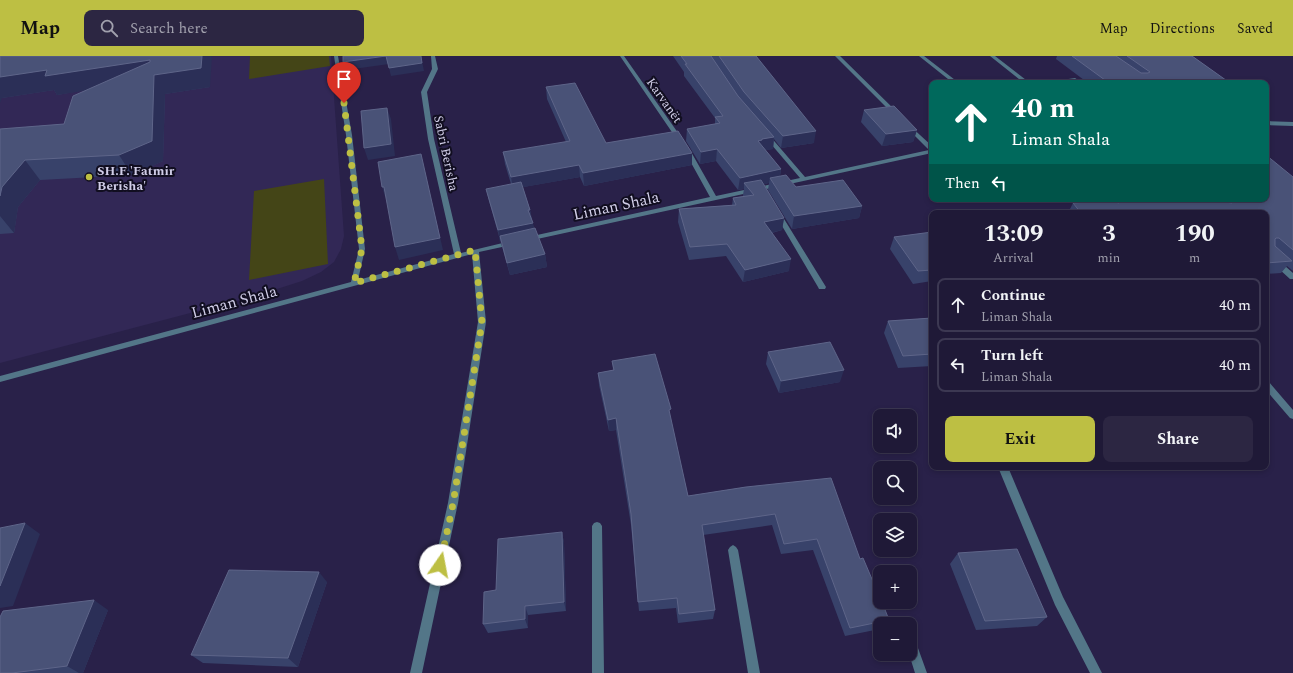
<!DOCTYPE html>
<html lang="en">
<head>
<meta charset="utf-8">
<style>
  :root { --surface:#1f1937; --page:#2c2642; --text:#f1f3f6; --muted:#a1a0ad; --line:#3c3852; --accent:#bdbf43 }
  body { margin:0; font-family:Spectral,serif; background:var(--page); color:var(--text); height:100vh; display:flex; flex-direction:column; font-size:15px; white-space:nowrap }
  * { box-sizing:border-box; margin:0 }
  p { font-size:13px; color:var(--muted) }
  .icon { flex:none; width:22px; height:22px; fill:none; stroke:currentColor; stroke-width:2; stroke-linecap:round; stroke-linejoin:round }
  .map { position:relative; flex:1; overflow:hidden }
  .side { position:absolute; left:929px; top:154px; width:340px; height:260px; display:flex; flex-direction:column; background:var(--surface); border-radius:8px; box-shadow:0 2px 6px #0003,0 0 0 1px var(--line) }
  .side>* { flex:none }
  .hud { position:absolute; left:929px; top:24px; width:340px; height:122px; border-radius:8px; box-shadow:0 2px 6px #0003,0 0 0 1px var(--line); background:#00695c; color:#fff; overflow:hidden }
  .controls { position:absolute; left:873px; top:353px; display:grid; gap:8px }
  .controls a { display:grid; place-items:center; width:44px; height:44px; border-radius:8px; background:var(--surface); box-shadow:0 2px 6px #0003,0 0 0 1px var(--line); font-size:20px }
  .pin { position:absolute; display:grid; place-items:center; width:34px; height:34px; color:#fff; margin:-41px -17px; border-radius:50% 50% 50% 0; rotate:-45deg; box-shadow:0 0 4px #0007 }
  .pin .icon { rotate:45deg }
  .me { position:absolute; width:44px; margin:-22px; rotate:12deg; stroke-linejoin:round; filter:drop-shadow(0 0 3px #0008) }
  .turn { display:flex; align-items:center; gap:14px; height:84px; padding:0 16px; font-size:18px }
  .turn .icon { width:52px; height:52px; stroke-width:2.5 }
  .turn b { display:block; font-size:28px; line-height:34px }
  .then { display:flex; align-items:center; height:38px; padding:0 16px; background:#0003; gap:8px; font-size:15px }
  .eta { display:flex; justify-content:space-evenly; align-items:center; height:68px; text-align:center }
  .eta b { font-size:24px; font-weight:700; line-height:28px }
  .action { display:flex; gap:8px; margin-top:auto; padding:8px 16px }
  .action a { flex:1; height:46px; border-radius:8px; background:var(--accent); color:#111; font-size:16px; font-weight:700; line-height:46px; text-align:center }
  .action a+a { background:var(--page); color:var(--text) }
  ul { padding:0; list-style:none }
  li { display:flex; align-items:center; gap:12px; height:54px; margin:0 8px 6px; padding:0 8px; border:2px solid var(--line); border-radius:8px }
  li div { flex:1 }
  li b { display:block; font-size:15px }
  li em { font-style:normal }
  header { display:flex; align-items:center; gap:24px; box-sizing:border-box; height:56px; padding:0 20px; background:var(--accent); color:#111 }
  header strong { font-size:19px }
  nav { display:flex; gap:22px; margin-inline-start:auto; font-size:14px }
  .search { width:280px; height:36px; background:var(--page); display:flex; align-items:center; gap:10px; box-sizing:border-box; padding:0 14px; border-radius:8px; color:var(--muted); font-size:15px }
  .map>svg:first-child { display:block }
  .built { fill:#322856 }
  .green { fill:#444517 }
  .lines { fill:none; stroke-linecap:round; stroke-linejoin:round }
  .lane { fill:#537688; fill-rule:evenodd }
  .street { fill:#537688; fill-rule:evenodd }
  .wall { fill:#38426a }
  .shaded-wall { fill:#2b2f57 }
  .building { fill:#495277; stroke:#5e6589 }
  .route { stroke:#bdbf43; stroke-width:7; stroke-dasharray:0 12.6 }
  .poi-dot { fill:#bdbf43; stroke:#110e20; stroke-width:1.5 }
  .labels { text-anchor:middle; stroke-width:4; stroke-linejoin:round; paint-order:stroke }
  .far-street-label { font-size:13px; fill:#d1cee8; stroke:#110e20 }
  .far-poi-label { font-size:13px; font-weight:bold; fill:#d1cee8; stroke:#110e20; text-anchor:start }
  .street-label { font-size:16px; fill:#d1cee8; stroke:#110e20 }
</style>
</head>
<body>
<header>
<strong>Map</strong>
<div class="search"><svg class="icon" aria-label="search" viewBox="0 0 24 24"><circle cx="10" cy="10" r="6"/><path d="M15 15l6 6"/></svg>Search here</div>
<nav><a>Map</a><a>Directions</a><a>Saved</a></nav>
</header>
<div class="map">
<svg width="1293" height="617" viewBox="0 0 1293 617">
  <rect width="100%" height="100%" fill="#292149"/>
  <path class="built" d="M0,0H331L344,180L341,193L334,206L321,216L302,225L255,240L0,307Z"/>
  <path class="green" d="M250,0H329L330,10L249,23Z
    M324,123L328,208L249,224L254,135Z"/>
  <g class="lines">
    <path class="lane" d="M1075,22L1078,24L1077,25L1065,27H1052L1055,25Z
      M597,466L600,467L602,470L604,617H592V470L594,467Z
      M733,489L736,491L738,494L760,617H748L728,494L730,491Z"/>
    <path class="street" d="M334,0H338L352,79L365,193L358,224L454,198L428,83L421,36L432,13L431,0H435L438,13L427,36L434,83L461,197L511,185L514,187L511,189L479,196L486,266L458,447L422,617H410L448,447L478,266L472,198L0,326V320L351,226L359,193L346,79Z
      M620,0H624L683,84L682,85H678Z
      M835,0H840L899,58V60H895Z
      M919,0H924L959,27H953Z
      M990,0H995L1030,27H1024Z
      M1266,65L1293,66V70L1266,69Z
      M908,68L932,90V97L528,185L525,183L528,181L710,141L684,94L685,93L687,92L690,94L716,140L800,122L765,81V79H769L805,121L929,94L906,71V69Z
      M1092,143H1099L1112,157H1105Z
      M778,156L781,158L826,231L825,233H819L818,231L775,158Z
      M1266,195H1268L1293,217V223H1290L1266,201Z
      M1266,325L1269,326L1293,354V363L1290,362L1266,334Z
      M998,411H1008L1063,541L1102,617H1090L1055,549Z
      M910,580L914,581L927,617H915L909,598Z"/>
  </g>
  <path class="wall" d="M0,0L210,31L165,38L163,105L132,119L40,124L18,151L14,177L0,178V73L64,68L85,34L57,39L54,34L2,42Z
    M673,0H756L814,87L781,92L774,83L773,93L765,94L781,113L780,120L796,131L862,150L859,162L792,173L768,134L769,127L764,128L784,162L782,174L772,177L789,215L743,226L726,200L689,204L678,166L679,153L732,149L733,142L743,140V139L744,133L738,134L716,105L700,108L686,85L687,73L715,68V62L684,20V16Z
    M1057,0H1192L1230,27H1088L1056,3Z
    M546,31L606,87L692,109L584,130L580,121L523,131L530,154L534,173L545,198L547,211L510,219L489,145L486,133L511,128L505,108L503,96L566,86L547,43Z
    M864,54L917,74L913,86L882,90L861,66Z
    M1293,121V215L1287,210L1281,217L1266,218V157H1068L1073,147H1119L1142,144V143H1266Z
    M932,176V225L913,228L890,193L894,181Z
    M932,262V310L898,312L884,277L888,265Z
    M768,296L840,326L779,337L766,308Z
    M612,305L670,360L688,440L746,431L860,503L889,564L886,568H880V573L845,580L813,494L781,498L772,469L703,479L715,554L713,563L678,567L676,552L639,555L631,469L616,374L609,375L599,329L598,317L613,314Z
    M562,476L564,487L566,555L528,559V572L488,577L483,568L496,534Z
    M958,497L1047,561L1037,570L976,574L950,508Z
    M327,526L298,611L203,607L191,599Z
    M108,554L83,617H0Z"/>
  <path class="shaded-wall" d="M202,0H212L210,31L165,38L163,105L132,119L119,99L154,24L57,39L54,34L2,42L0,47V21L47,14L150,4Z
    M386,0L389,8L346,14L343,6Z
    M421,0L424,15L391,20L389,12Z
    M387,52L391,63L395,100L368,104L364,92Z
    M917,74L913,86L882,90L886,78Z
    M816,75L814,87L781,92L783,80Z
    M774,81L773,93L761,95L758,85L762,83Z
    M717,93L716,105L700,108L701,96Z
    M692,97V109L584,130L583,117Z
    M421,98L443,194L399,204L395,191Z
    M25,104L40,124L18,151L14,177L0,160V140L2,131Z
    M579,109L580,121L513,133L511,121Z
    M781,113L779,125L770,122L769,127L748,132L744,127V133L738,134L740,122Z
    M382,131H384L386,144Z
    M862,150L859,162L792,173L794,160Z
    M528,154H530L532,166Z
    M784,162L782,174L762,179L764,166Z
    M533,167L535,179L500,180V187L498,174Z
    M545,198L547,211L510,219L507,207Z
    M791,203L789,215L743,226L745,214Z
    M844,314L840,326L779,337L781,325Z
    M616,362V374L609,375L608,364Z
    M25,467L40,478L13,550L0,552V530Z
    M562,476L564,487L566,555L564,546Z
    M319,516L327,526L298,611L288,602Z
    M94,544L108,554L83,617H79L67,610Z
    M525,550L528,559V572L525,563Z"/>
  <path class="building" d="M0,0H202L201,12L154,19L152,85L119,99L25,104L2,131L0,140V73L64,68L73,40L150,6V4L45,20L47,14L0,21Z
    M343,0H421L422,7L389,12L386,0L343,6Z
    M681,0H711L738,40L774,81L762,83V84L758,85L781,113L740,122L717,93L701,96L687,73L720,67L715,61L723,60L685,8H687Z
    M719,0H756L816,75L783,80L744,36Z
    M1072,0H1116L1141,17H1148L1150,16L1127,0H1192L1230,27H1109Z
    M575,27L606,87L678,75L692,97L583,117L579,109L511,121L503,96L570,85L546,31Z
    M894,50L917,74L886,78L864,54Z
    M387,52L391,88L364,92L361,55Z
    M421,98L440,182L395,191L384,131H382L378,106Z
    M1266,99L1293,121V194L1279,182H1276L1275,183V190L1292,205L1266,207V157H1081L1073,147L1110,145L1119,147L1121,145L1157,143H1220L1224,146L1232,147L1234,145L1231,143H1266Z
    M786,119L796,131L843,124L862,150L794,160L770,122Z
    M761,124L784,162L764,166L791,203L745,214L727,188L690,191L679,153L736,149L733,142L754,139L744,127Z
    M521,126L530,154H528L533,167L498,174L486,133Z
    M535,172L545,198L507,207L500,180Z
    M932,176V214L918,215L894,181Z
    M932,262V298L903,300L888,265Z
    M830,286L844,314L781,325L768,296Z
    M655,298L671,353L669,354L688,440L746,431L831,422L860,503L863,502L880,542V546H882L889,564L850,572L817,483L784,488L775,458L702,469L715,554L679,558L677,542L638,546L631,458L616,362L608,364L598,317L614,314L612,305Z
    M25,467L0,530V472Z
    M562,476L564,546L525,550V563L483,568L484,536L496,534L498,483Z
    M1017,493L1047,561L985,565L958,497Z
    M229,514L319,516L288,602L191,599Z
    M94,544L67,610L12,617H0V561L3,555Z"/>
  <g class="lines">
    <path class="route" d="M344,47L362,193L354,227L475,194L482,266L453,448L440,509"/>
  </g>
  <circle class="poi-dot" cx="89" cy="121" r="4"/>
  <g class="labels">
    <g class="far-street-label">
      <text transform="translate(665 44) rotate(55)" y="5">Karvanët</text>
      <text transform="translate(447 97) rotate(78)" y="5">Sabri Berisha</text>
    </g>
    <g class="far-poi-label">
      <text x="97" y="119">SH.F.'Fatmir<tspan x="97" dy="15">Berisha'</tspan></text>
    </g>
    <g class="street-label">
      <text transform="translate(616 149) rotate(-12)" y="6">Liman Shala</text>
      <text transform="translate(234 245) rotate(-15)" y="6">Liman Shala</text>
    </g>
  </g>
</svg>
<div class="controls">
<a><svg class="icon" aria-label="sound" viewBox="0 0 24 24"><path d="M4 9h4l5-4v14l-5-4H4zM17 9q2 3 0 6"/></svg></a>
<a><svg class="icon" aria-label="search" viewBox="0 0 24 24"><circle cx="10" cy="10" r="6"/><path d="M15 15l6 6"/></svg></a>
<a><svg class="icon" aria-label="layers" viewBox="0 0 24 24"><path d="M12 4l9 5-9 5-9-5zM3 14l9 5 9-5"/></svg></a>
<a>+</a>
<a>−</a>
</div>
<div class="pin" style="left:344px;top:47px;background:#d93025"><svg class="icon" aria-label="arrive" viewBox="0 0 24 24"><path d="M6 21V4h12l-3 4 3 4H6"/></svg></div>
<svg class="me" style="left:440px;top:509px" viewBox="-20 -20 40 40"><circle r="19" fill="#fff"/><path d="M0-13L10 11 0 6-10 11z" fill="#bdbf43"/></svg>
<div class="hud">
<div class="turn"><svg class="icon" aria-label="ahead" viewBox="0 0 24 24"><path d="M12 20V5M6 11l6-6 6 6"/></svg><div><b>40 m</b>Liman Shala</div></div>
<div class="then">Then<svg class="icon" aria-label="left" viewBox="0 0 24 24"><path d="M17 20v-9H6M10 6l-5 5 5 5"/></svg></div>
</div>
<section class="side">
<div class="eta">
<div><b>13:09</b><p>Arrival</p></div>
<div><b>3</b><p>min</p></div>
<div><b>190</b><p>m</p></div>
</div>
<ul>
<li><svg class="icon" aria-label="ahead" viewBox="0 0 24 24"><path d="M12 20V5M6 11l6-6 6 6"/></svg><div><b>Continue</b><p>Liman Shala</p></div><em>40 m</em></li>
<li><svg class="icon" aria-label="left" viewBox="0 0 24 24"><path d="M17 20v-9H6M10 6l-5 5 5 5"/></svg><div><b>Turn left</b><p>Liman Shala</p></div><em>40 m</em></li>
</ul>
<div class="action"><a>Exit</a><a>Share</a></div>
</section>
</div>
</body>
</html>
